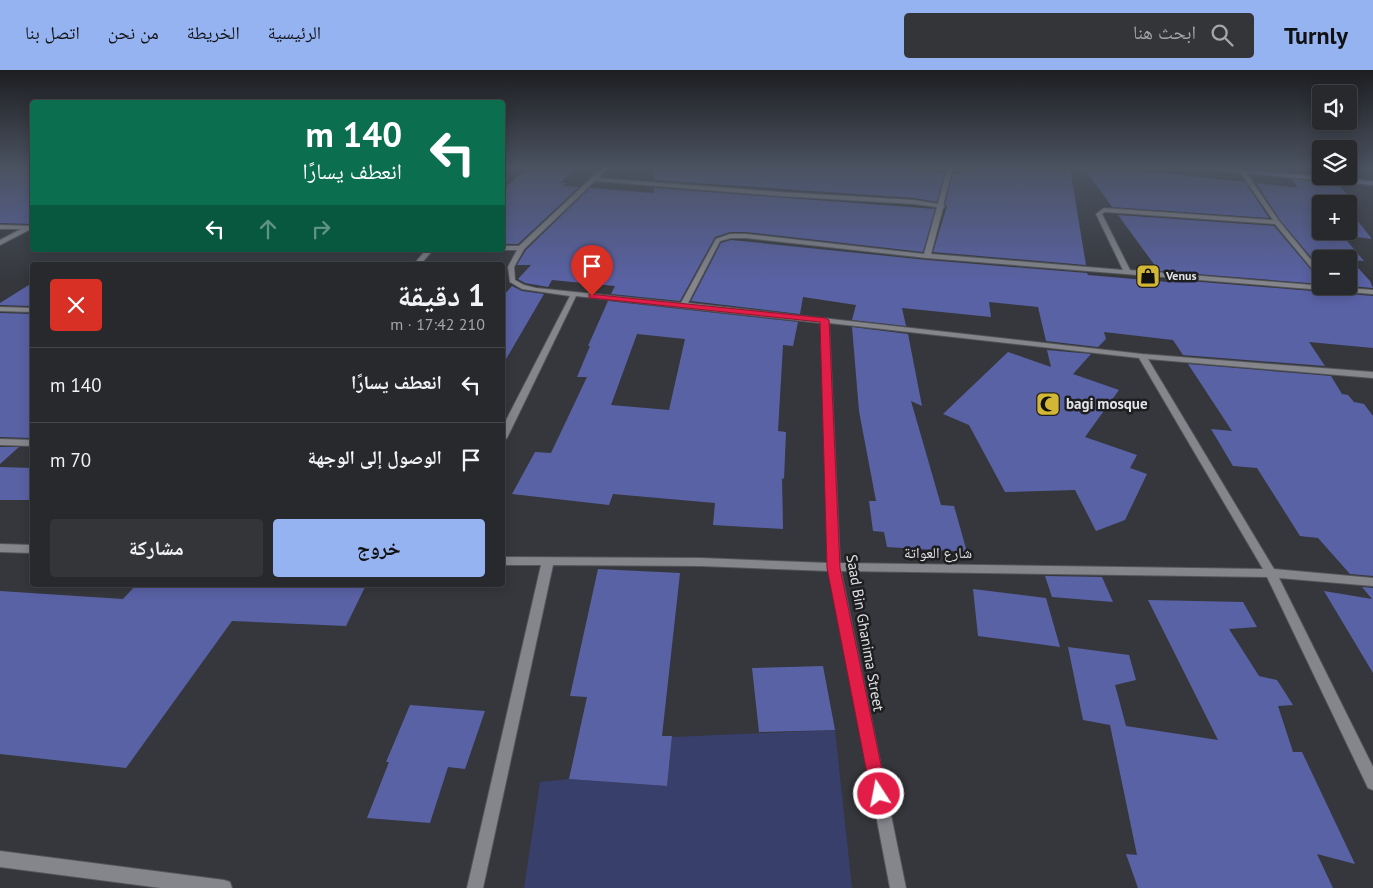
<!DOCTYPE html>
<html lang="ar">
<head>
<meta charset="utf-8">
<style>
  :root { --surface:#28292d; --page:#343539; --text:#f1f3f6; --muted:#a5a6aa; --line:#444549; --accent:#95b2f1 }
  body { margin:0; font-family:"PT Sans","Noto Naskh Arabic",sans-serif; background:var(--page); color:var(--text); direction:rtl; height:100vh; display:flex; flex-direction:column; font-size:19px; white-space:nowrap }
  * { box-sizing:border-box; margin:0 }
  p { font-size:16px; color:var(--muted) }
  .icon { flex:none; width:28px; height:28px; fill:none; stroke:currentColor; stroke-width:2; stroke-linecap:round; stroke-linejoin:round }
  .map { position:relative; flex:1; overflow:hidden; direction:ltr }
  .details { position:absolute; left:30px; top:192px; width:475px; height:325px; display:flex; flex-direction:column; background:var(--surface); border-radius:5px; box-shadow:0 2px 12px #0003,0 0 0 1px var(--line); direction:rtl }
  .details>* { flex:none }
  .top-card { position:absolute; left:30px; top:30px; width:475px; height:152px; border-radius:5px; box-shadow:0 2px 12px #0003,0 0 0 1px var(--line); direction:rtl; background:#0b6e4f; color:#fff; overflow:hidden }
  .buttons { position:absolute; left:1312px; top:15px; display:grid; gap:10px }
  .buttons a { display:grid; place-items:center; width:45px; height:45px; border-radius:5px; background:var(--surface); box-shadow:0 2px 12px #0003,0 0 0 1px var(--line); font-size:25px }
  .pin { position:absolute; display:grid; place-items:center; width:42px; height:42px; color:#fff; margin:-51px -21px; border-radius:50% 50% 50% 0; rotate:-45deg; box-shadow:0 0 5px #0007 }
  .pin .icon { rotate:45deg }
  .me { position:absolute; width:55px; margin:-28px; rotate:349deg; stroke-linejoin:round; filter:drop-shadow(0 0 4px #0008) }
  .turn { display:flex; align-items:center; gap:18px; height:105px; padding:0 20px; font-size:22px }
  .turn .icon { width:65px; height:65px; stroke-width:2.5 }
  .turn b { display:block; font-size:35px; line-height:42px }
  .lanes { display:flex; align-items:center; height:48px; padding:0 20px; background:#0003; justify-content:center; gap:25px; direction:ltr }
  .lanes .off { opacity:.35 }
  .round { display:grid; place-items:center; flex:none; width:52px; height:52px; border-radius:5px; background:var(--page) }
  .headline { display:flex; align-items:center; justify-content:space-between; height:85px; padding:0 20px }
  h1 { font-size:30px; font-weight:700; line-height:38px }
  .cta { display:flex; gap:10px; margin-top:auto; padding:10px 20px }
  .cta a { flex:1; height:58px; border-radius:5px; background:var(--accent); color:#111; font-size:20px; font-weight:700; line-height:58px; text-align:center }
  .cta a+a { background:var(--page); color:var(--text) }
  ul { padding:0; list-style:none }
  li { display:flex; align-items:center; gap:15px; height:75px; padding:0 20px; border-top:1px solid var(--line) }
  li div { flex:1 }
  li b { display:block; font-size:19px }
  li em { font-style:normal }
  header { display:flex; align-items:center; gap:30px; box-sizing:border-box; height:70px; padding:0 25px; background:var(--accent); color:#111 }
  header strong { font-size:24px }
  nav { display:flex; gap:28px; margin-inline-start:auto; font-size:18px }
  .search { width:350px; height:45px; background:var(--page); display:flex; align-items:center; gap:12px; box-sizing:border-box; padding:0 18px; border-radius:5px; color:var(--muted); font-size:19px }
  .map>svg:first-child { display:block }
  .green { fill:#393f6b }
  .building { fill:#5a62a6; fill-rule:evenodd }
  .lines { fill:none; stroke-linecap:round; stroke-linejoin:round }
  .minor-casing { stroke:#545559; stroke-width:2 }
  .primary-casing { stroke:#545559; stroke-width:3 }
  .minor { fill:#85868c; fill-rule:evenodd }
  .primary { fill:#9199d0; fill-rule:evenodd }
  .route { fill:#e11d48; stroke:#92132f }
  .labels { text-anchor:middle; stroke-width:5; stroke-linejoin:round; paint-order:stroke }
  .far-poi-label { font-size:12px; font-weight:bold; fill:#e1e2e5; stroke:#1e1e21; text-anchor:start }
  .poi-label { font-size:15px; font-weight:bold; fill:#e1e2e5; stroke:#1e1e21; text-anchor:start }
  .street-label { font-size:15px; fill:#e1e2e5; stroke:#1e1e21 }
</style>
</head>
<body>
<header>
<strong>Turnly</strong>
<div class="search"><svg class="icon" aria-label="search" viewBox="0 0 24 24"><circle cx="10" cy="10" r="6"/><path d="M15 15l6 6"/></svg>ابحث هنا</div>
<nav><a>الرئيسية</a><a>الخريطة</a><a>من نحن</a><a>اتصل بنا</a></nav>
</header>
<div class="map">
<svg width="1373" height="818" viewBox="0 0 1373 818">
  <rect width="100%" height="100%" fill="#35373c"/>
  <path class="green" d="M835,660L852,818H524L540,712L569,709L667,716L672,667Z"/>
  <path class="building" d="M0,98H32V154L0,153Z
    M531,98H576L560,113H566L562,116L579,117L518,174H502V120L526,100Z
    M655,98H906L944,103L937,132L914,128L654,110Z
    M965,98H1070L1086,195L933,182L947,136L945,134L953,104L959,105Z
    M1084,98H1113L1245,112L1269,148L1112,137Z
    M1292,109L1338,114L1356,135L1321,134V161H1349V140L1372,169L1342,165L1364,191L1351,190L1370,211L1373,218L1349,216V189H1321V199L1280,150L1256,113L1298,118Z
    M590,118L654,123V118L935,139L923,182L746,162H730L715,167L680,231L611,224L615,216L552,210L548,217L525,213L518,209L531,195H517L526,180Z
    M1118,145L1274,156L1318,208L1321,210V214L1159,201Z
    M731,170L927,190L1087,203L1088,205L1168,212L1165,209L1373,226V278L1309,272L1325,296L1183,285L1173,270L1104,262L1106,269L1098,277L1046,271L1038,237L989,232L991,247L902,238L906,256L852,250L856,235L803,227L800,244L691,231L721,173Z
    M32,213V236L0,235V233Z
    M512,216L522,221L544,224L502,296V227Z
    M608,231L798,252L793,276L783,275L778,361L786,362L784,409L782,408L783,459L713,455L715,433L613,424L609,435L512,424L535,382L551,383L587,307H577L590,276H588ZM637,264L685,269L669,340L611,335Z
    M0,243L32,244V366L30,368L0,367Z
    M852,257L908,264L922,336L911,331L941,435L954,436L967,482L887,477L884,462L873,461L869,431H876L859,341Z
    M1047,280L1091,284L1073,304L1119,320L1085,367L1137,385L1130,398L1147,404L1125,450L1096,461L1075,420L1005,422L969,355L943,344L1008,282L1051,297Z
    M1188,294L1331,306L1342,324L1348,325L1354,332L1364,334L1373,346V506L1350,504L1318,468L1300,466L1257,398L1233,396L1211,359L1232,361Z
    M0,377H19L0,394Z
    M0,397L32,398V430H0Z
    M598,499L680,503L662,666H672L667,716L569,709L587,627L570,626Z
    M1045,506L1102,507L1113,532L1052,527Z
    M136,515H366L346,556L232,551L126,698L0,684V521L123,529Z
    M1362,517L1373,518V603L1324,521L1372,529Z
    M973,519L1046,528L1060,577L978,566Z
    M1148,530L1243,532L1257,557L1229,559L1259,606L1277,610L1293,635L1278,636L1293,682H1302L1355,794L1317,784L1333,818H1138L1126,784L1137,785L1110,655L1083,650L1068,577L1129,585L1136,610L1115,615L1126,656L1218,670Z
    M823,596L835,660L759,662L752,598Z
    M410,635L485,641L465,699L448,697L430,753L367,748L389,692H386Z"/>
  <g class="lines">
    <g class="minor-casing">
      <path id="minor" d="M602,98H607L598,108L780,122L914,130L938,134L947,98H953L943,135L945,136L943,138L931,184L1123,200L1096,144L1104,138L1273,150L1240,102L1245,101L1279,151L1321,202V208L1319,207L1275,154L1105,142L1102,144L1130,200L1373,220V224L927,188L746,168H731L720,171L688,233L1142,284L1373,302V308L1148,289L1274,499L1373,508V516L1279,508L1373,697V720L1368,718L1267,507L841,501L906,818H890L829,501L701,496L553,495L483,818H467L541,495H502V487L701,488L828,493L821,253L576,226L507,368L502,371V358L570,226L522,219L510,212L508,197L517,180H502V176H519ZM595,111L780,126L914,134L937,137L924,184L746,164H730L716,169L681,233L536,218L524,215L515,210L514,197L524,179ZM829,253L1139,288L1263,499L840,493Z
        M0,155L32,156V160H29L0,175V170L21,159H0Z
        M426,180H433L420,195H413Z
        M0,237L32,238V242L0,241Z
        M0,369L32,370V376L0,375Z
        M0,474L32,475V483L0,482Z
        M0,781L224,810L230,812L232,818H161L0,797Z"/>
    </g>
    <g class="primary-casing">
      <path id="primary" d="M1191,98H1219L1373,111V115Z"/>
    </g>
    <use href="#minor" class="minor"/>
    <use href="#primary" class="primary"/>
  </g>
  <linearGradient id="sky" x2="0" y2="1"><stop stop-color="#1d1e21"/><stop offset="0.46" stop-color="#4b5361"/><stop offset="1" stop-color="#4b5361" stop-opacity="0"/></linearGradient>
  <rect width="1373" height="213" fill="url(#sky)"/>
  <path class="route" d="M589,224L825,248L829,250L840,498L887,724L885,730L879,732L873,730L871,724L827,498L820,252L592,228H589Z"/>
  <defs>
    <g id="shop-square" transform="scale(1.25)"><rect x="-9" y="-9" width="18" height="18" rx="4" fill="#d2b635" stroke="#1e1e21"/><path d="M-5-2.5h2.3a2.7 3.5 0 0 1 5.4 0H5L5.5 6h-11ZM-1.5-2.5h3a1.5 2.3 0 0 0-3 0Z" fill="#111"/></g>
    <g id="mosque-square" transform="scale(1.25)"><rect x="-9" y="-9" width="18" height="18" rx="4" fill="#d2b635" stroke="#1e1e21"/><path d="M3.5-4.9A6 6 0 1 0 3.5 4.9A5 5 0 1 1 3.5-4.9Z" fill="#111"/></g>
  </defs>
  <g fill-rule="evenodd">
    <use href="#shop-square" x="1148" y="206"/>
    <use href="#mosque-square" x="1048" y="334"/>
  </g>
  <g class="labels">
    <g class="far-poi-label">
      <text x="1166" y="210">Venus</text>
    </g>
    <g class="poi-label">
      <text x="1066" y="339">bagi mosque</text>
    </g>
    <g class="street-label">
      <text x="938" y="488">شارع العواتة</text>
      <text transform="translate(865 563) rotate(80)" y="5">Saad Bin Ghanima Street</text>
    </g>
  </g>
</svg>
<div class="buttons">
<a><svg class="icon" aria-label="sound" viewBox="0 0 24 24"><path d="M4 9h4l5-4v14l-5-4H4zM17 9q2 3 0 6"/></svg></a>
<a><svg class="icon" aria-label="layers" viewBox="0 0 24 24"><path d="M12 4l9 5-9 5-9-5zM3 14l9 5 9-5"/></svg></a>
<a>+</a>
<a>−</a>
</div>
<div class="pin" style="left:592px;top:226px;background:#d93025"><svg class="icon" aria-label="arrive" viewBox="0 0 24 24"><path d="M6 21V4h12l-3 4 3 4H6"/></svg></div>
<svg class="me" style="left:879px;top:724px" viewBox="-20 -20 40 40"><circle r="17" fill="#e11d48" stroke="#fff" stroke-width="3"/><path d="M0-11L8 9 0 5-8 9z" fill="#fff"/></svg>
<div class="top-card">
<div class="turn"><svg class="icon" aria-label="left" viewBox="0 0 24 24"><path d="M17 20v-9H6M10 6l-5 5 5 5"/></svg><div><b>140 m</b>انعطف يسارًا</div></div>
<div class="lanes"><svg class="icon" aria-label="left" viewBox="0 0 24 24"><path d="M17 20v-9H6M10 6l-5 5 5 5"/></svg><svg class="icon off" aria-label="ahead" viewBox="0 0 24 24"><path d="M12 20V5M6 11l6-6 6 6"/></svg><svg class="icon off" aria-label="right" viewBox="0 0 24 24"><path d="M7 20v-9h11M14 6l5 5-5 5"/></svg></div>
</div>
<section class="details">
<div class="headline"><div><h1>1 دقيقة</h1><p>210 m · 17:42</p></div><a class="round" style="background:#d93025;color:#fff"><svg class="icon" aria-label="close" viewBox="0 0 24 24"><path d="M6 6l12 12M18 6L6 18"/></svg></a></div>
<ul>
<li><svg class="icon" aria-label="left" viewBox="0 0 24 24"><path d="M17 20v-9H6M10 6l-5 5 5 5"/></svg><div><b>انعطف يسارًا</b></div><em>140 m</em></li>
<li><svg class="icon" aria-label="arrive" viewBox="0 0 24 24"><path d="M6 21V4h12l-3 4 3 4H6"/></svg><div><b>الوصول إلى الوجهة</b></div><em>70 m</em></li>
</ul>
<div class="cta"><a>خروج</a><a>مشاركة</a></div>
</section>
</div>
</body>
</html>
